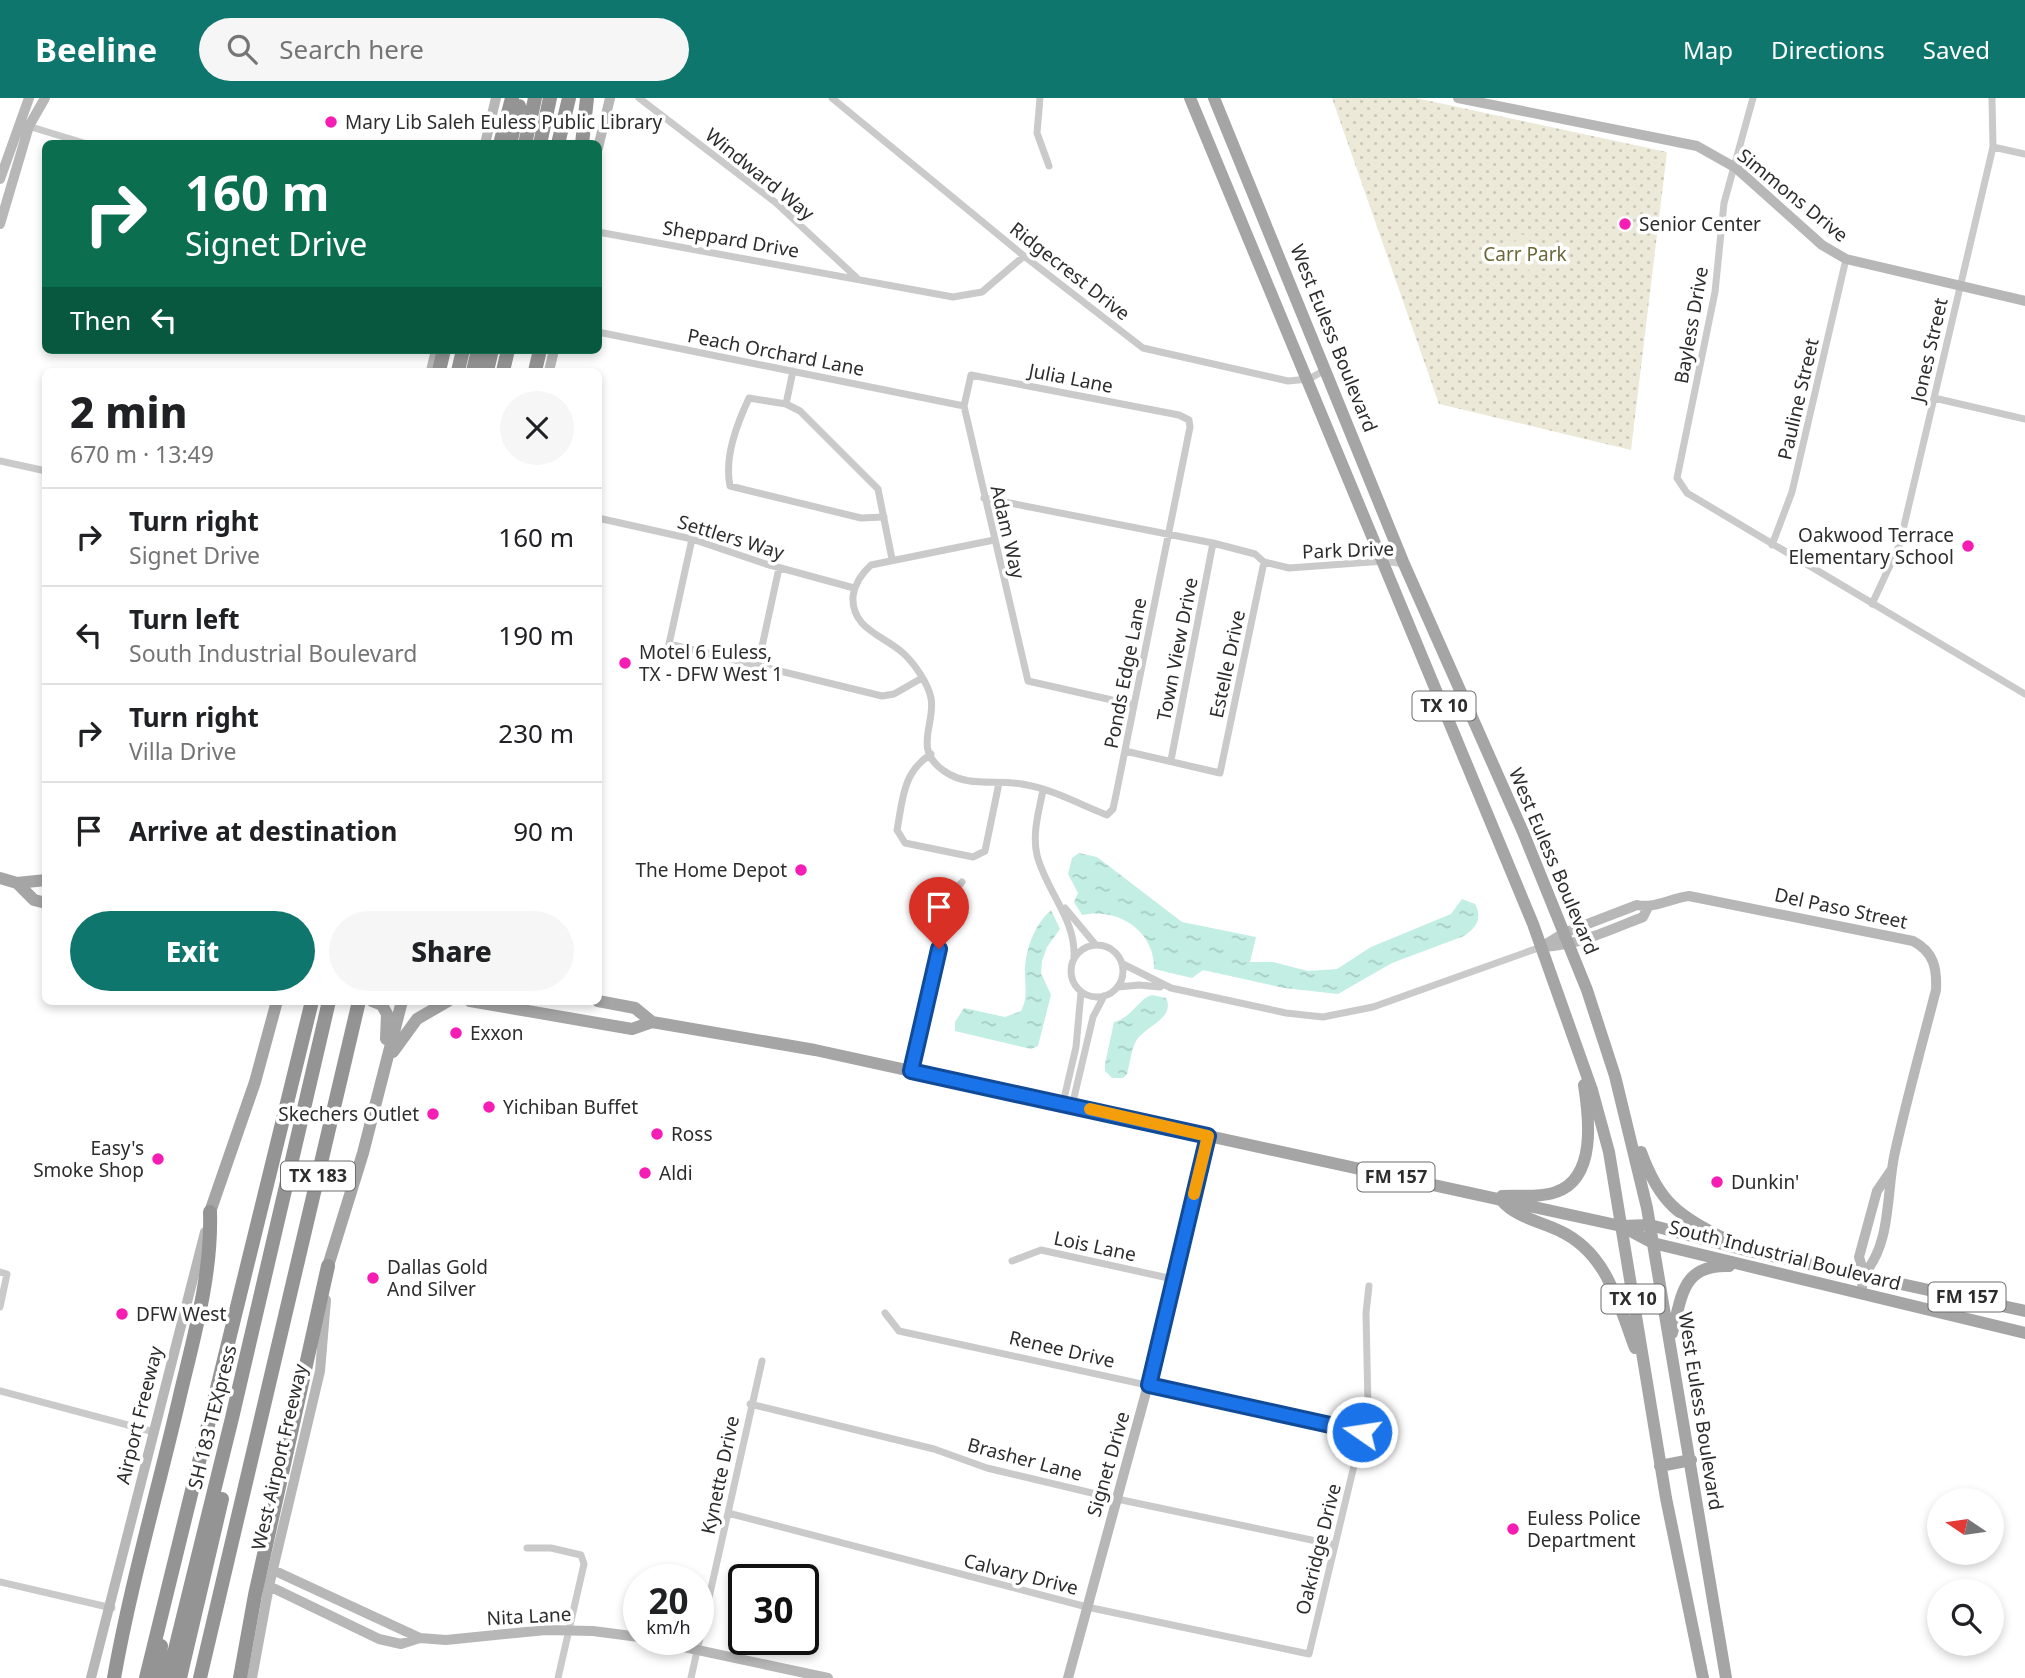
<!DOCTYPE html>
<html lang="en">
<head>
<meta charset="utf-8">
<style>
  :root { --surface:#fff; --page:#f6f6f6; --text:#202124; --muted:#757577; --line:#e0e0e0; --accent:#0f766e }
  body { margin:0; font-family:"Noto Sans",sans-serif; background:var(--page); color:var(--text); height:100vh; display:flex; flex-direction:column; font-size:26px; white-space:nowrap }
  * { box-sizing:border-box; margin:0 }
  p { font-size:23px; color:var(--muted) }
  .icon { flex:none; width:38px; height:38px; fill:none; stroke:currentColor; stroke-width:2; stroke-linecap:round; stroke-linejoin:round }
  .map { position:relative; flex:1; overflow:hidden }
  .details { position:absolute; left:42px; top:270px; width:560px; height:637px; display:flex; flex-direction:column; background:var(--surface); border-radius:10px; box-shadow:0 4px 10px #0003 }
  .details>* { flex:none }
  .guide { position:absolute; left:42px; top:42px; width:560px; height:214px; border-radius:10px; box-shadow:0 4px 10px #0003; background:#0b6e4f; color:#fff; overflow:hidden }
  .needle { width:46px; rotate:283deg }
  .controls { position:absolute; left:1927px; top:1390px; display:grid; gap:14px }
  .controls a { display:grid; place-items:center; width:77px; height:77px; border-radius:50%; background:var(--surface); box-shadow:0 4px 10px #0003; font-size:35px }
  .speed { position:absolute; left:623px; top:1466px; display:flex; gap:14px; font-size:35px; font-weight:700; text-align:center }
  .speed>* { display:grid; place-content:center; width:91px; height:91px; border-radius:50%; background:var(--surface); box-shadow:0 4px 10px #0003; line-height:1 }
  .speed small { font-size:18px; font-weight:400 }
  .speed .limit { border:4px solid #111; border-radius:10px; background:#fff; color:#111 }
  .pin { position:absolute; display:grid; place-items:center; width:60px; height:60px; color:#fff; margin:-72px -30px; border-radius:50% 50% 50% 0; rotate:-45deg; box-shadow:0 0 7px #0007 }
  .pin .icon { rotate:45deg }
  .me { position:absolute; width:77px; margin:-38px; rotate:283deg; stroke-linejoin:round; filter:drop-shadow(0 0 5px #0008) }
  .turn { display:flex; align-items:center; gap:24px; height:147px; padding:0 28px; font-size:32px }
  .turn .icon { width:91px; height:91px; stroke-width:2.5 }
  .turn b { display:block; font-size:49px; line-height:60px }
  .then { display:flex; align-items:center; height:66px; padding:0 28px; background:#0003; gap:14px; font-size:26px }
  .round { display:grid; place-items:center; flex:none; width:74px; height:74px; border-radius:37px; background:var(--page) }
  .head { display:flex; align-items:center; justify-content:space-between; height:119px; padding:0 28px }
  h1 { font-size:42px; font-weight:800; line-height:52px }
  .button { display:flex; gap:14px; margin-top:auto; padding:14px 28px }
  .button a { flex:1; height:80px; border-radius:42px; background:var(--accent); color:#fff; font-size:28px; font-weight:800; line-height:80px; text-align:center }
  .button a+a { background:var(--page); color:var(--text) }
  ul { padding:0; list-style:none }
  li { display:flex; align-items:center; gap:21px; height:98px; padding:0 28px; border-top:2px solid var(--line) }
  li div { flex:1 }
  li b { display:block; font-size:26px }
  li em { font-style:normal }
  header { display:flex; align-items:center; gap:42px; box-sizing:border-box; height:98px; padding:0 35px; background:var(--accent); color:#fff }
  header strong { font-size:33px }
  nav { display:flex; gap:38px; margin-inline-start:auto; font-size:24px }
  .search { width:490px; height:63px; background:var(--page); display:flex; align-items:center; gap:18px; box-sizing:border-box; padding:0 24px; border-radius:38px; color:var(--muted); font-size:26px }
  .map>svg:first-child { display:block }
  .park { fill:url(#park-dots) }
  .pitch { fill:#ece9d8 }
  .water { fill:url(#water-ripples) }
  .lines { fill:none; stroke-linecap:round; stroke-linejoin:round }
  .street { stroke:#cacaca; stroke-width:7 }
  .secondary { stroke:#b7b7b7; stroke-width:10 }
  .primary { stroke:#a5a5a5; stroke-width:12 }
  .highway { stroke:#949494; stroke-width:14 }
  .route-casing { stroke:#114b97; stroke-width:18 }
  .route { stroke:#1a73e8; stroke-width:12 }
  .slow { stroke:#f59e0b; stroke-width:12 }
  .poi-dot { fill:#f61db4; stroke:#fff; stroke-width:2.5 }
  .labels { text-anchor:middle; stroke-width:7; stroke-linejoin:round; paint-order:stroke }
  .shield { fill:#fff; stroke:#6c6c6c; stroke-width:2 }
  .shield-label { font-size:18px; font-weight:bold; fill:#2d2d2d }
  .poi-label { font-size:19px; fill:#2d2d2d; stroke:#fff; text-anchor:start }
  .street-label { font-size:19px; fill:#2d2d2d; stroke:#fff }
  .park-label { font-size:19px; fill:#6c6736; stroke:#fff }
</style>
</head>
<body>
<header>
<strong>Beeline</strong>
<div class="search"><svg class="icon" aria-label="search" viewBox="0 0 24 24"><circle cx="10" cy="10" r="6"/><path d="M15 15l6 6"/></svg>Search here</div>
<nav><a>Map</a><a>Directions</a><a>Saved</a></nav>
</header>
<div class="map">
<svg width="2025" height="1580" viewBox="0 0 2025 1580">
  <defs>
    <pattern id="park-dots" width="8" height="8" patternUnits="userSpaceOnUse" patternTransform="scale(1.75)"><rect width="8" height="8" fill="#ece9d8"/><path d="M2 2h.1M6 6h.1" fill="none" stroke="#cbc8ba" stroke-width="1.8" stroke-linecap="round"/></pattern>
    <pattern id="water-ripples" width="26" height="14" patternUnits="userSpaceOnUse" patternTransform="scale(1.75)"><rect width="26" height="14" fill="#c2eee4"/><path d="M2 4q2-2 4 0t4 0M15 11q2-2 4 0t4 0" fill="none" stroke="#a7ccc4"/></pattern>
  </defs>
  <rect width="100%" height="100%" fill="#fff"/>
  <path class="park" d="M1332,0H1416L1667,54L1631,352L1439,306Z"/>
  <path class="pitch" d="M1522,136L1546,158L1531,174L1507,152Z"/>
  <path class="water" d="M1079,755L1097,759L1182,824L1256,839L1250,864H1273L1308,873L1337,871L1371,849L1451,816L1462,801L1475,806C1483,821 1476,830 1464,838L1392,865L1338,896L1284,890L1203,872L1192,880L1154,871C1155,832 1117,809 1082,817L1074,804L1078,795L1068,776L1072,760Z
    M1051,812L1060,831L1047,849L1042,863L1041,875L1051,897L1038,948L1031,951L955,933V924L964,910L1005,919L1021,913C1028,900 1025,889 1025,874C1025,853 1034,827 1051,812Z
    M1152,897L1166,900C1176,920 1144,929 1136,943C1131,953 1130,965 1127,976L1123,980H1112L1105,973V966L1114,924C1133,919 1139,900 1152,897Z"/>
  <g class="lines">
    <path class="street" d="M639,0L775,104L857,180
      M832,0L1024,158L1143,250L1288,283L1309,281L1325,272
      M1040,0L1037,35L1049,68
      M1753,0L1724,105L1715,194L1677,380L1687,395L2025,596
      M28,28L87,46
      M1993,49L2025,56
      M598,134L953,199L982,194L1024,158
      M598,234L964,308L1028,583L1134,607
      M1934,300L2025,321
      M786,306L793,273
      M964,308L971,277L1179,317L1189,322L1190,329L1117,692L1113,711L1107,717C1081,707 1054,692 1027,687C997,680 970,691 944,673C912,651 936,626 931,600C928,585 914,565 903,555C883,537 851,531 853,498C855,485 861,476 871,467L994,442
      M0,363L46,373
      M984,400L1213,445L1255,456L1264,464L1289,470L1385,463L1404,466
      M884,419L861,420L730,388C724,359 737,326 749,300L786,306L800,313L878,391L892,461
      M598,420L692,441L766,466L854,490
      M692,441L669,546L882,598L894,596L922,580
      M1772,447L1792,394L1846,161
      M1872,506L1899,448L1903,432L1993,49L1992,0
      M758,567L779,470
      M1125,653L1220,675L1264,464
      M931,656C902,675 903,701 897,732L905,745L973,759L985,753L999,685
      M1171,662L1213,445
      M1043,692C1039,713 1032,735 1037,757C1046,793 1076,821 1074,859
      M1065,810L1095,846
      M1071 873a26 26 0 1 1 52 0a26 26 0 1 1-52 0Z
      M1123,866L1171,890L1286,915L1323,919L1373,909L1541,849
      M1118,889L1139,887L1160,889
      M911,973L952,796L962,784
      M1063,1005L1076,949L1081,894
      M1072,1008L1093,919L1104,898
      M1012,1163L1041,1152L1173,1181
      M0,1174L7,1176L0,1209
      M885,1215L899,1233L1362,1334
      M0,1293L154,1334
      M750,1306L934,1351L987,1370L1117,1401L1335,1447
      M728,1415L1087,1509L1309,1556L1368,1309L1366,1215L1369,1188
      M527,1450H551L581,1457L584,1466L558,1580
      M0,1484L112,1510
      M691,1580L762,1263"/>
    <path class="secondary" d="M1458,0L1697,48L1736,70L1822,147L1846,161L2025,203
      M485,46L496,0
      M598,50L610,0
      M0,81L29,0
      M0,126L29,28L45,0
      M431,273L436,252
      M549,273L554,252
      M1541,849L1564,835L1637,807C1654,811 1671,800 1689,798L1913,843C1934,854 1937,870 1936,892C1922,946 1907,1000 1895,1054C1886,1093 1892,1145 1864,1176
      M1543,849C1579,847 1610,832 1643,819L1648,809
      M1861,1196L1864,1176L1859,1159L1877,1093L1892,1071
      M273,1472L420,1540
      M269,1488L379,1541L401,1546L420,1540L446,1542L546,1532L593,1533L639,1539
      M651,1542L828,1580
      M91,1580L205,1134
      M252,1580L269,1488L320,1273L326,1202
      M1068,1580L1148,1287L1208,1038"/>
    <path class="primary" d="M1190,0L1533,826L1592,992L1609,1054L1666,1400L1703,1580
      M1214,0L1404,466L1523,734L1587,892L1615,978L1647,1110L1726,1580
      M0,780L17,785L46,782
      M17,785L34,802L46,805
      M372,903L382,907L387,916L386,941
      M470,903L632,931L652,924L815,952L1621,1128L1650,1127L1749,1153L2025,1213
      M598,903L635,910L652,924
      M393,954L417,921L448,903
      M1641,1054C1660,1106 1678,1117 1727,1142
      M1502,1098C1519,1097 1540,1100 1556,1094C1597,1080 1589,1019 1584,987
      M1502,1103C1517,1120 1540,1123 1560,1133C1607,1155 1618,1205 1635,1250
      M210,1114L255,984L277,903
      M1621,1128L1653,1145L2025,1235
      M328,1168L363,1055L402,903
      M1672,1235C1682,1200 1681,1166 1729,1168
      M1660,1368L1691,1362"/>
    <path class="highway" d="M500,46L512,0
      M510,46L519,8
      M525,46L535,0
      M540,46L550,0
      M558,46L569,0
      M582,46L587,0
      M439,273L444,252
      M458,273L463,252
      M473,273L478,252
      M487,273L492,252
      M503,273L508,252
      M535,273L540,252
      M114,1580C131,1484 159,1389 181,1293C195,1235 212,1174 210,1114
      M146,1580L312,903
      M157,1580L161,1548
      M168,1580L232,1320L329,903
      M180,1580L222,1401
      M200,1580L359,903
      M240,1580L255,1497L328,1168"/>
  </g>
  <g class="lines">
    <g class="route-casing">
      <path id="route" d="M939,851L911,973L1208,1038L1149,1287L1362,1334"/>
    </g>
    <use href="#route" class="route"/>
    <path class="slow" d="M1090,1011L1208,1038L1194,1096"/>
  </g>
  <g class="poi-dot">
    <circle cx="331" cy="24" r="7"/>
    <circle cx="1625" cy="126" r="7"/>
    <circle cx="1968" cy="448" r="7"/>
    <circle cx="625" cy="565" r="7"/>
    <circle cx="801" cy="772" r="7"/>
    <circle cx="456" cy="935" r="7"/>
    <circle cx="489" cy="1009" r="7"/>
    <circle cx="433" cy="1016" r="7"/>
    <circle cx="657" cy="1036" r="7"/>
    <circle cx="158" cy="1061" r="7"/>
    <circle cx="645" cy="1075" r="7"/>
    <circle cx="1717" cy="1084" r="7"/>
    <circle cx="373" cy="1180" r="7"/>
    <circle cx="122" cy="1216" r="7"/>
    <circle cx="1513" cy="1431" r="7"/>
  </g>
  <g class="labels">
    <g class="shield">
      <rect x="1412.5" y="593.5" width="63" height="29" rx="5"/>
      <rect x="281" y="1063.5" width="74" height="29" rx="5"/>
      <rect x="1357.5" y="1064.5" width="77" height="29" rx="5"/>
      <rect x="1928.5" y="1184.5" width="77" height="29" rx="5"/>
      <rect x="1601.5" y="1186.5" width="63" height="29" rx="5"/>
    </g>
    <g class="shield-label">
      <text x="1444" y="614">TX 10</text>
      <text x="318" y="1084">TX 183</text>
      <text x="1396" y="1085">FM 157</text>
      <text x="1967" y="1205">FM 157</text>
      <text x="1633" y="1207">TX 10</text>
    </g>
    <g class="poi-label">
      <text x="345" y="31">Mary Lib Saleh Euless Public Library</text>
      <text x="1639" y="133">Senior Center</text>
      <text x="1954" y="444" text-anchor="end">Oakwood Terrace<tspan x="1954" dy="22">Elementary School</tspan></text>
      <text x="639" y="561">Motel 6 Euless,<tspan x="639" dy="22">TX - DFW West 1</tspan></text>
      <text x="787" y="779" text-anchor="end">The Home Depot</text>
      <text x="470" y="942">Exxon</text>
      <text x="503" y="1016">Yichiban Buffet</text>
      <text x="419" y="1023" text-anchor="end">Skechers Outlet</text>
      <text x="671" y="1043">Ross</text>
      <text x="144" y="1057" text-anchor="end">Easy's<tspan x="144" dy="22">Smoke Shop</tspan></text>
      <text x="659" y="1082">Aldi</text>
      <text x="1731" y="1091">Dunkin'</text>
      <text x="387" y="1176">Dallas Gold<tspan x="387" dy="22">And Silver</tspan></text>
      <text x="136" y="1223">DFW West</text>
      <text x="1527" y="1427">Euless Police<tspan x="1527" dy="22">Department</tspan></text>
    </g>
    <g class="street-label">
      <text transform="translate(760 76) rotate(39)" y="7">Windward Way</text>
      <text transform="translate(1793 97) rotate(39)" y="7">Simmons Drive</text>
      <text transform="translate(731 141) rotate(10)" y="7">Sheppard Drive</text>
      <text transform="translate(1070 173) rotate(38)" y="7">Ridgecrest Drive</text>
      <text transform="translate(1691 227) rotate(-80)" y="7">Bayless Drive</text>
      <text transform="translate(1334 240) rotate(68)" y="7">West Euless Boulevard</text>
      <text transform="translate(1929 252) rotate(-77)" y="7">Jones Street</text>
      <text transform="translate(776 254) rotate(11)" y="7">Peach Orchard Lane</text>
      <text transform="translate(1071 280) rotate(11)" y="7">Julia Lane</text>
      <text transform="translate(1798 301) rotate(-77)" y="7">Pauline Street</text>
      <text transform="translate(1008 434) rotate(77)" y="7">Adam Way</text>
      <text transform="translate(731 439) rotate(17)" y="7">Settlers Way</text>
      <text transform="translate(1348 452) rotate(-2)" y="7">Park Drive</text>
      <text transform="translate(1177 551) rotate(-79)" y="7">Town View Drive</text>
      <text transform="translate(1227 566) rotate(-78)" y="7">Estelle Drive</text>
      <text transform="translate(1125 575) rotate(-79)" y="7">Ponds Edge Lane</text>
      <text transform="translate(1554 763) rotate(67)" y="7">West Euless Boulevard</text>
      <text transform="translate(1841 810) rotate(12)" y="7">Del Paso Street</text>
      <text transform="translate(1095 1148) rotate(12)" y="7">Lois Lane</text>
      <text transform="translate(1785 1157) rotate(14)" y="7">South Industrial Boulevard</text>
      <text transform="translate(1062 1251) rotate(13)" y="7">Renee Drive</text>
      <text transform="translate(1701 1313) rotate(81)" y="7">West Euless Boulevard</text>
      <text transform="translate(139 1317) rotate(-76)" y="7">Airport Freeway</text>
      <text transform="translate(212 1319) rotate(-76)" y="7">SH 183 TEXpress</text>
      <text transform="translate(279 1359) rotate(-77)" y="7">West Airport Freeway</text>
      <text transform="translate(1025 1361) rotate(15)" y="7">Brasher Lane</text>
      <text transform="translate(1108 1366) rotate(-74)" y="7">Signet Drive</text>
      <text transform="translate(720 1377) rotate(-78)" y="7">Kynette Drive</text>
      <text transform="translate(1318 1451) rotate(-76)" y="7">Oakridge Drive</text>
      <text transform="translate(1021 1476) rotate(14)" y="7">Calvary Drive</text>
      <text transform="translate(529 1518) rotate(-3)" y="7">Nita Lane</text>
    </g>
    <g class="park-label">
      <text x="1525" y="163">Carr Park</text>
    </g>
  </g>
</svg>
<div class="controls">
<a><svg class="needle" viewBox="-14 -14 28 28"><path d="M0-13l5 13h-10z" fill="#e53935"/><path d="M0 13l5-13h-10z" fill="#757577"/></svg></a>
<a><svg class="icon" aria-label="search" viewBox="0 0 24 24"><circle cx="10" cy="10" r="6"/><path d="M15 15l6 6"/></svg></a>
</div>
<div class="speed"><div>20<small>km/h</small></div><div class="limit">30</div></div>
<div class="pin" style="left:939px;top:851px;background:#d93025"><svg class="icon" aria-label="arrive" viewBox="0 0 24 24"><path d="M6 21V4h12l-3 4 3 4H6"/></svg></div>
<svg class="me" style="left:1362px;top:1334px" viewBox="-20 -20 40 40"><circle r="17" fill="#1a73e8" stroke="#fff" stroke-width="3"/><path d="M0-11L8 9 0 5-8 9z" fill="#fff"/></svg>
<div class="guide">
<div class="turn"><svg class="icon" aria-label="right" viewBox="0 0 24 24"><path d="M7 20v-9h11M14 6l5 5-5 5"/></svg><div><b>160 m</b>Signet Drive</div></div>
<div class="then">Then<svg class="icon" aria-label="left" viewBox="0 0 24 24"><path d="M17 20v-9H6M10 6l-5 5 5 5"/></svg></div>
</div>
<section class="details">
<div class="head"><div><h1>2 min</h1><p>670 m · 13:49</p></div><a class="round"><svg class="icon" aria-label="close" viewBox="0 0 24 24"><path d="M6 6l12 12M18 6L6 18"/></svg></a></div>
<ul>
<li><svg class="icon" aria-label="right" viewBox="0 0 24 24"><path d="M7 20v-9h11M14 6l5 5-5 5"/></svg><div><b>Turn right</b><p>Signet Drive</p></div><em>160 m</em></li>
<li><svg class="icon" aria-label="left" viewBox="0 0 24 24"><path d="M17 20v-9H6M10 6l-5 5 5 5"/></svg><div><b>Turn left</b><p>South Industrial Boulevard</p></div><em>190 m</em></li>
<li><svg class="icon" aria-label="right" viewBox="0 0 24 24"><path d="M7 20v-9h11M14 6l5 5-5 5"/></svg><div><b>Turn right</b><p>Villa Drive</p></div><em>230 m</em></li>
<li><svg class="icon" aria-label="arrive" viewBox="0 0 24 24"><path d="M6 21V4h12l-3 4 3 4H6"/></svg><div><b>Arrive at destination</b></div><em>90 m</em></li>
</ul>
<div class="button"><a>Exit</a><a>Share</a></div>
</section>
</div>
</body>
</html>
